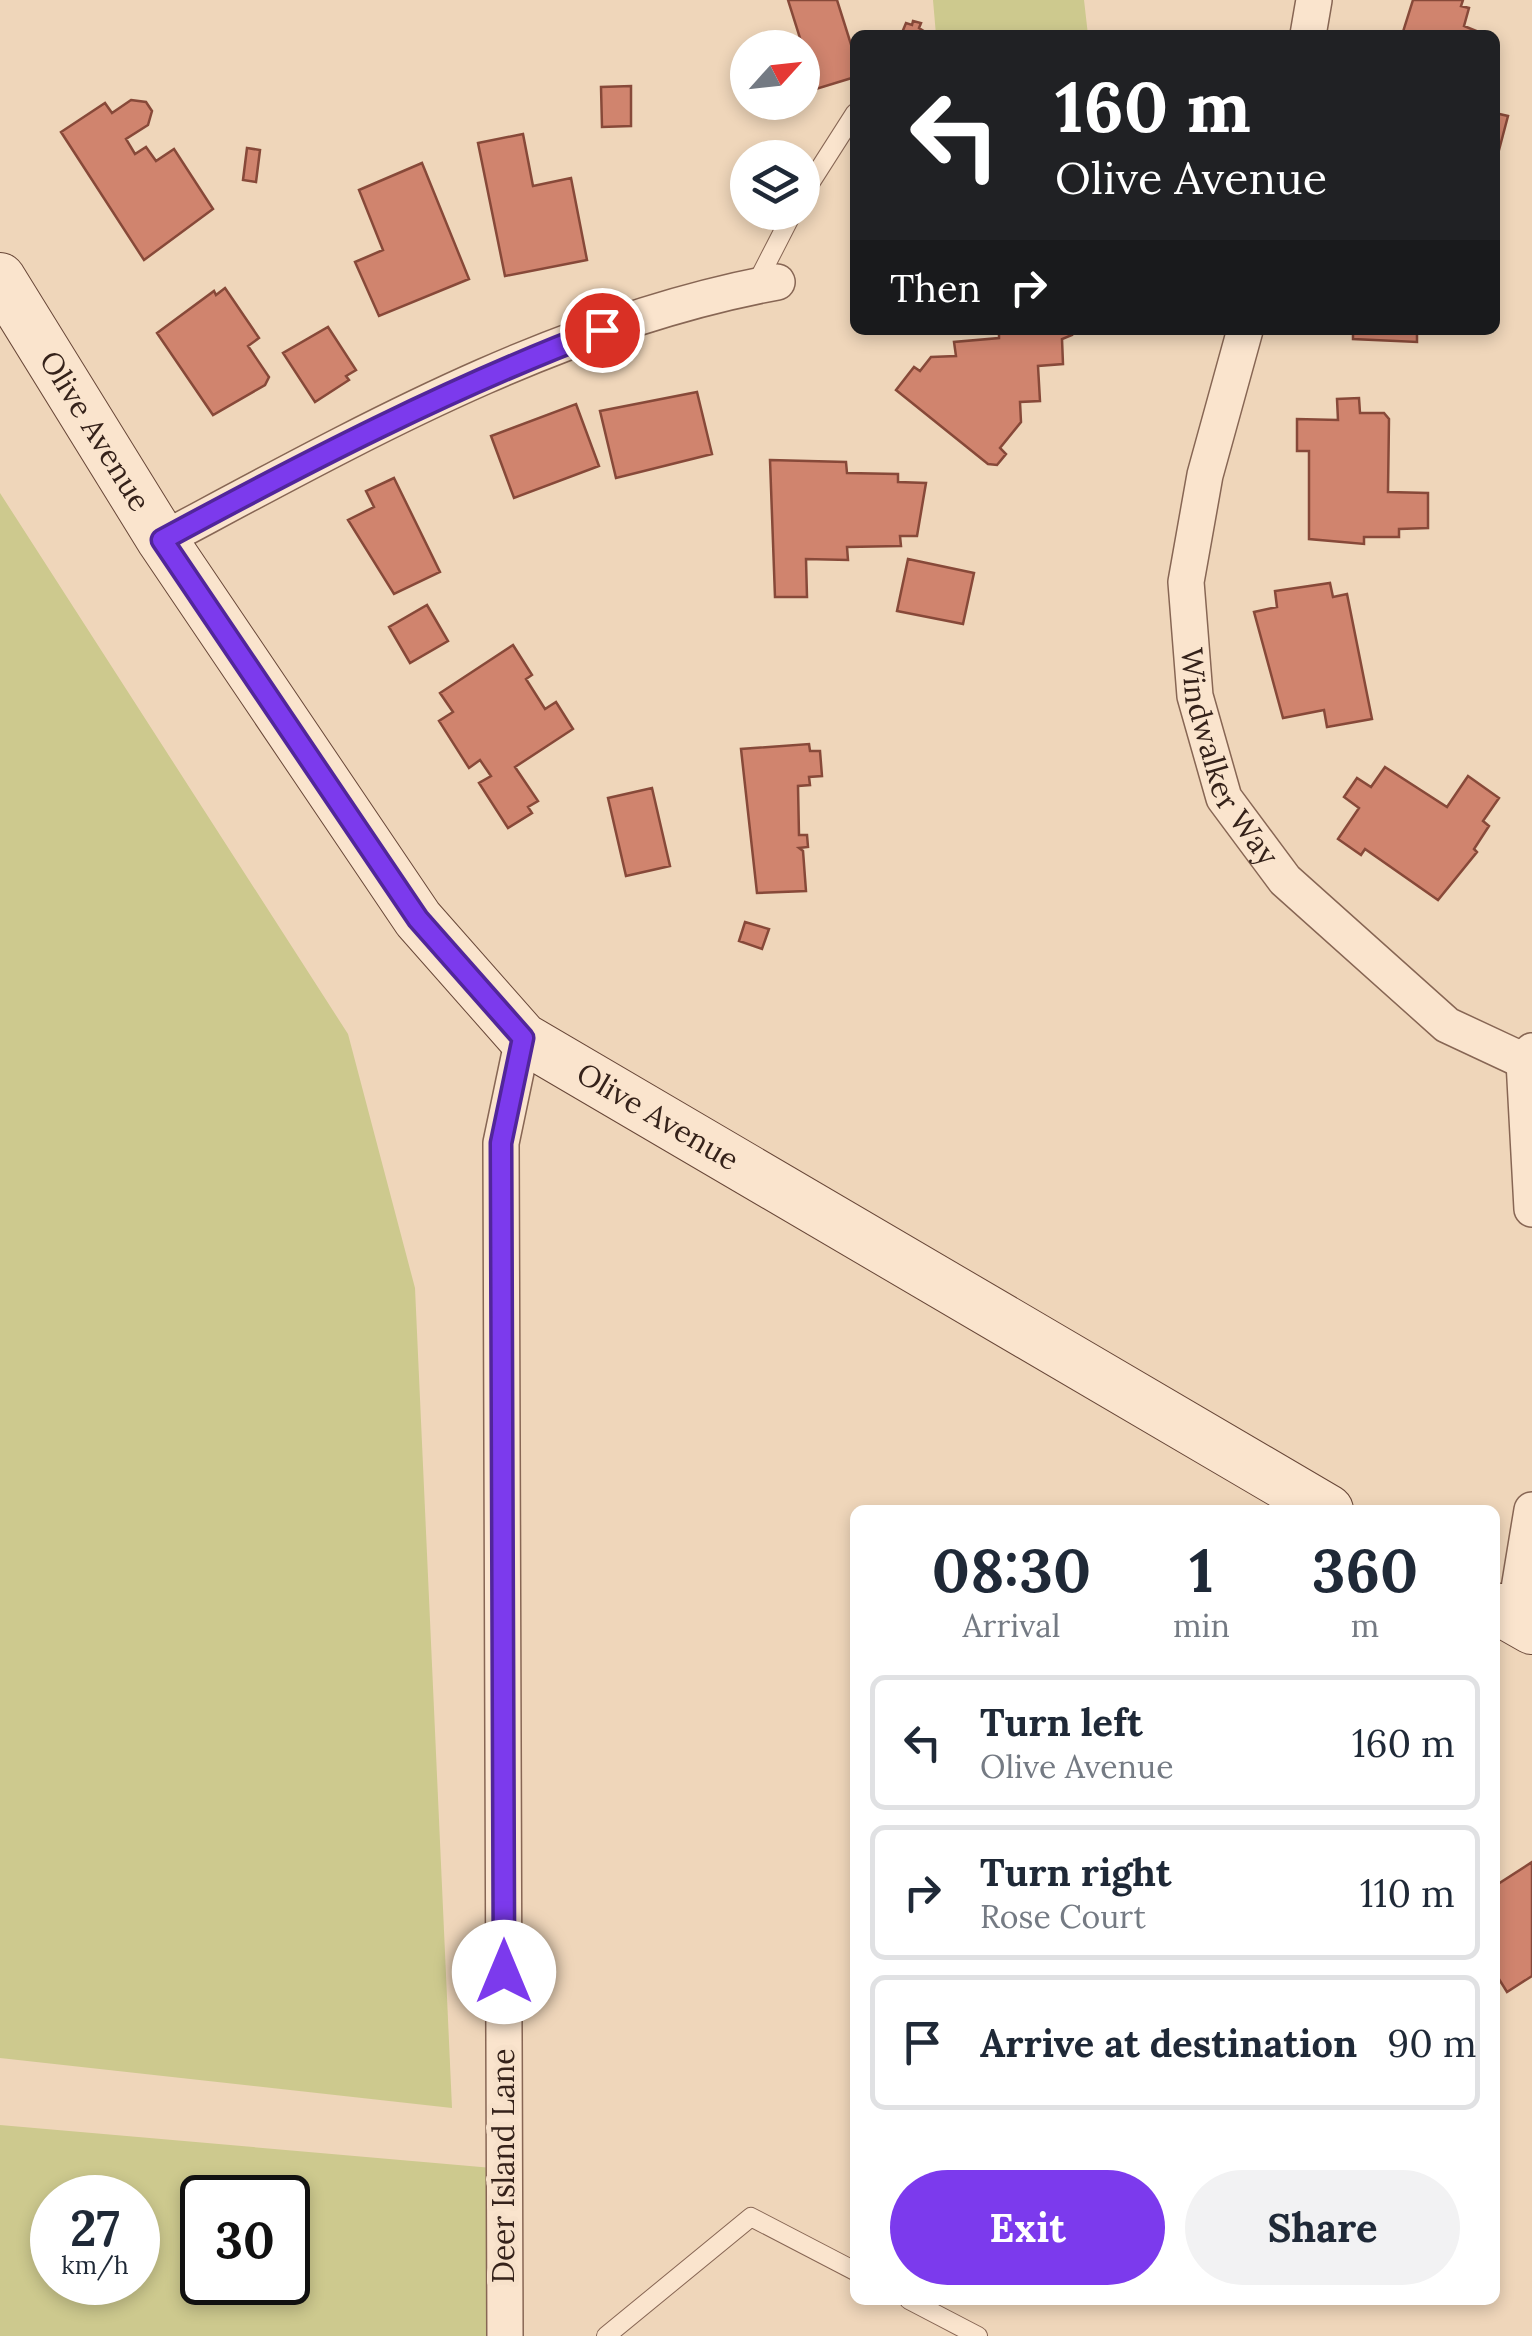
<!DOCTYPE html>
<html lang="en">
<head>
<meta charset="utf-8">
<style>
  :root { --surface:#fff; --page:#f2f2f3; --text:#1f2937; --muted:#747a83; --line:#e0e1e3; --accent:#7c3aed }
  body { margin:0; font-family:Lora,serif; background:var(--page); color:var(--text); height:100vh; display:flex; flex-direction:column; font-size:38px; white-space:nowrap }
  * { box-sizing:border-box; margin:0 }
  p { font-size:32px; color:var(--muted) }
  .icon { flex:none; width:55px; height:55px; fill:none; stroke:currentColor; stroke-width:2; stroke-linecap:round; stroke-linejoin:round }
  .map { position:relative; flex:1; overflow:hidden }
  .sheet { position:absolute; left:850px; top:1505px; width:650px; height:800px; display:flex; flex-direction:column; background:var(--surface); border-radius:15px; box-shadow:0 5px 15px #0003 }
  .sheet>* { flex:none }
  .guide { position:absolute; left:850px; top:30px; width:650px; height:305px; border-radius:15px; box-shadow:0 5px 15px #0003; background:#202124; color:#fff; overflow:hidden }
  .needle { width:65px; rotate:63deg }
  .controls { position:absolute; left:730px; top:30px; display:grid; gap:20px }
  .controls a { display:grid; place-items:center; width:90px; height:90px; border-radius:50%; background:var(--surface); box-shadow:0 5px 15px #0003; font-size:50px }
  .speed { position:absolute; left:30px; top:2175px; display:flex; gap:20px; font-size:50px; font-weight:700; text-align:center }
  .speed>* { display:grid; place-content:center; width:130px; height:130px; border-radius:50%; background:var(--surface); box-shadow:0 5px 15px #0003; line-height:1 }
  .speed small { font-size:25px; font-weight:400 }
  .speed .limit { border:5px solid #111; border-radius:15px; background:#fff; color:#111 }
  .pin { position:absolute; display:grid; place-items:center; width:85px; height:85px; color:#fff; margin:-42px; border:5px solid #fff; border-radius:50%; box-shadow:0 2px 10px #0007 }
  .me { position:absolute; width:110px; margin:-55px; rotate:0deg; stroke-linejoin:round; filter:drop-shadow(0 0 8px #0008) }
  .turn { display:flex; align-items:center; gap:35px; height:210px; padding:0 40px; font-size:45px }
  .turn .icon { width:130px; height:130px; stroke-width:2.5 }
  .turn b { display:block; font-size:70px; line-height:85px }
  .then { display:flex; align-items:center; height:95px; padding:0 40px; background:#0003; gap:20px; font-size:38px }
  .eta { display:flex; justify-content:space-evenly; align-items:center; height:170px; text-align:center }
  .eta b { font-size:60px; font-weight:800; line-height:70px }
  .primary-button { display:flex; gap:20px; margin-top:auto; padding:20px 40px }
  .primary-button a { flex:1; height:115px; border-radius:60px; background:var(--accent); color:#fff; font-size:40px; font-weight:800; line-height:115px; text-align:center }
  .primary-button a+a { background:var(--page); color:var(--text) }
  ul { padding:0; list-style:none }
  li { display:flex; align-items:center; gap:30px; height:135px; margin:0 20px 15px; padding:0 20px; border:5px solid var(--line); border-radius:15px }
  li div { flex:1 }
  li b { display:block; font-size:38px }
  li em { font-style:normal }
  .map>svg:first-child { display:block }
  .green { fill:#cdc98e; fill-rule:evenodd }
  .building { fill:#d0846e; stroke:#874939; stroke-width:2.5 }
  .lines { fill:none; stroke-linecap:round; stroke-linejoin:round }
  .lane-casing { stroke:#876654; stroke-width:20 }
  .street-casing { stroke:#876654; stroke-width:38 }
  .secondary-casing { stroke:#684738; stroke-width:52 }
  .lane { stroke:#fae4cd; stroke-width:18 }
  .street { stroke:#fae4cd; stroke-width:35 }
  .secondary { stroke:#fae4cd; stroke-width:50 }
  .route-casing { stroke:#51269a; stroke-width:25 }
  .route { stroke:#7c3aed; stroke-width:18 }
  .labels { text-anchor:middle; stroke-width:10; stroke-linejoin:round; paint-order:stroke }
  .street-label { font-size:30px; fill:#35221a; stroke:#f7e1ca }
</style>
</head>
<body>
<div class="map">
<svg width="1532" height="2336" viewBox="0 0 1532 2336">
  <rect width="100%" height="100%" fill="#efd6ba"/>
  <path class="green" d="M933,0H1084L1088,35H936Z
    M0,493L348,1034L415,1288L452,2108L0,2058Z
    M0,2125L504,2169L505,2336H0ZM52,2198H138V2282H52ZM202,2198H288V2282H202Z"/>
  <path class="building" d="M788,0H837L855,57V77L816,89Z
    M1413,0H1463L1461,6L1469,8L1464,26L1486,35H1402Z
    M913,21L921,23L919,28L930,35H901L906,23L912,25Z
    M631,86V126L602,127L601,87Z
    M131,100L146,102L152,111L148,125L126,139L135,154L146,147L156,161L174,149L213,209L144,260L61,132L105,103L112,113Z
    M1495,113L1508,116L1499,150L1495,149Z
    M523,134L533,186L571,178L587,260L505,276L478,143Z
    M247,148L260,150L256,182L243,180Z
    M422,163L469,279L379,316L355,262L383,250L359,190Z
    M225,288L259,338L248,346L269,377L265,385L213,415L157,333L214,291L216,295Z
    M328,327L356,370L346,376L349,380L315,402L283,353Z
    M999,330H1071L1072,335L1062,339L1063,364L1038,366L1040,401L1020,402L1021,422L1000,448L1006,454L997,465L988,464L896,390L914,367L920,371L931,357L956,356L954,342L999,338Z
    M1353,330H1417V342L1353,339Z
    M697,392L712,454L616,478L600,411Z
    M1359,398L1360,413H1384L1389,419L1388,492L1428,493V528L1399,529V537H1364V544L1309,539V451H1297V419L1338,420L1337,399Z
    M576,404L599,466L514,498L491,436Z
    M770,460L846,462L847,473L898,474V482L926,483L917,536H900L901,546L847,547L848,560L806,559L807,597H775Z
    M394,478L440,572L394,594L348,520L374,507L366,491Z
    M908,559L974,573L963,624L897,611Z
    M1330,583L1333,597L1347,594L1372,719L1327,727L1324,710L1283,718L1254,612L1277,607L1275,591Z
    M427,605L448,641L410,663L389,627Z
    M513,645L532,675L526,679L545,709L556,702L573,729L515,767L538,801L528,807L532,813L508,828L479,783L491,776L480,760L469,768L439,721L453,712L440,693Z
    M809,744L810,751H820L822,776L809,777L810,785L798,786L799,835H807L808,847L799,848L803,851L806,891L757,893L741,749Z
    M1385,767L1447,807L1468,776L1499,798L1483,821L1489,826L1474,849L1477,852L1438,900L1365,849L1361,855L1338,839L1359,808L1344,797L1357,778L1371,787Z
    M652,788L670,866L626,876L608,798Z
    M745,922L769,929L762,949L739,941Z
    M1532,1862V1976L1507,1992L1499,1979L1495,1982V1886Z"/>
  <g class="lines">
    <g class="lane-casing">
      <path id="lane" d="M802,196L855,113
        M755,286L793,212
        M909,2300L978,2336
        M606,2336L751,2217L855,2271"/>
    </g>
    <g class="street-casing">
      <g id="street">
        <path d="M1308,35L1314,0"/>
        <path id="s1" d="M1245,330L1205,475L1186,582L1195,696L1224,798L1285,880L1447,1025L1524,1061L1532,1051"/>
        <path d="M162,540C359,435 556,323 777,282"/>
        <path d="M1524,1061L1532,1209"/>
        <path d="M1514,1619L1532,1510"/>
        <path d="M505,2336L501,1143L523,1038"/>
      </g>
    </g>
    <g class="secondary-casing">
      <g id="secondary">
        <path id="s2" d="M0,278L162,540L418,919L523,1038L1328,1510"/>
        <path d="M1495,1608L1532,1629"/>
      </g>
    </g>
    <use href="#lane" class="lane"/>
    <use href="#street" class="street"/>
    <use href="#secondary" class="secondary"/>
  </g>
  <g class="lines">
    <g class="route-casing">
      <path id="route" d="M504,1972L501,1143L523,1038L418,919L162,540C306,462 449,388 602,330"/>
    </g>
    <use href="#route" class="route"/>
  </g>
  <g class="labels">
    <g class="street-label">
      <text dy="10" stroke="none"><textPath href="#s2" startOffset="180">Olive Avenue</textPath></text>
      <text dy="10" stroke="none"><textPath href="#s1" startOffset="442">Windwalker Way</textPath></text>
      <text dy="10" stroke="none"><textPath href="#s2" startOffset="1080">Olive Avenue</textPath></text>
      <text transform="translate(504 2166) rotate(-90)" y="10">Deer Island Lane</text>
    </g>
  </g>
</svg>
<div class="controls">
<a><svg class="needle" viewBox="-14 -14 28 28"><path d="M0-13l5 13h-10z" fill="#e53935"/><path d="M0 13l5-13h-10z" fill="#747a83"/></svg></a>
<a><svg class="icon" aria-label="layers" viewBox="0 0 24 24"><path d="M12 4l9 5-9 5-9-5zM3 14l9 5 9-5"/></svg></a>
</div>
<div class="speed"><div>27<small>km/h</small></div><div class="limit">30</div></div>
<div class="pin" style="left:602px;top:330px;background:#d93025"><svg class="icon" aria-label="arrive" viewBox="0 0 24 24"><path d="M6 21V4h12l-3 4 3 4H6"/></svg></div>
<svg class="me" style="left:504px;top:1972px" viewBox="-20 -20 40 40"><circle r="19" fill="#fff"/><path d="M0-13L10 11 0 6-10 11z" fill="#7c3aed"/></svg>
<div class="guide">
<div class="turn"><svg class="icon" aria-label="left" viewBox="0 0 24 24"><path d="M17 20v-9H6M10 6l-5 5 5 5"/></svg><div><b>160 m</b>Olive Avenue</div></div>
<div class="then">Then<svg class="icon" aria-label="right" viewBox="0 0 24 24"><path d="M7 20v-9h11M14 6l5 5-5 5"/></svg></div>
</div>
<section class="sheet">
<div class="eta">
<div><b>08:30</b><p>Arrival</p></div>
<div><b>1</b><p>min</p></div>
<div><b>360</b><p>m</p></div>
</div>
<ul>
<li><svg class="icon" aria-label="left" viewBox="0 0 24 24"><path d="M17 20v-9H6M10 6l-5 5 5 5"/></svg><div><b>Turn left</b><p>Olive Avenue</p></div><em>160 m</em></li>
<li><svg class="icon" aria-label="right" viewBox="0 0 24 24"><path d="M7 20v-9h11M14 6l5 5-5 5"/></svg><div><b>Turn right</b><p>Rose Court</p></div><em>110 m</em></li>
<li><svg class="icon" aria-label="arrive" viewBox="0 0 24 24"><path d="M6 21V4h12l-3 4 3 4H6"/></svg><div><b>Arrive at destination</b></div><em>90 m</em></li>
</ul>
<div class="primary-button"><a>Exit</a><a>Share</a></div>
</section>
</div>
</body>
</html>
